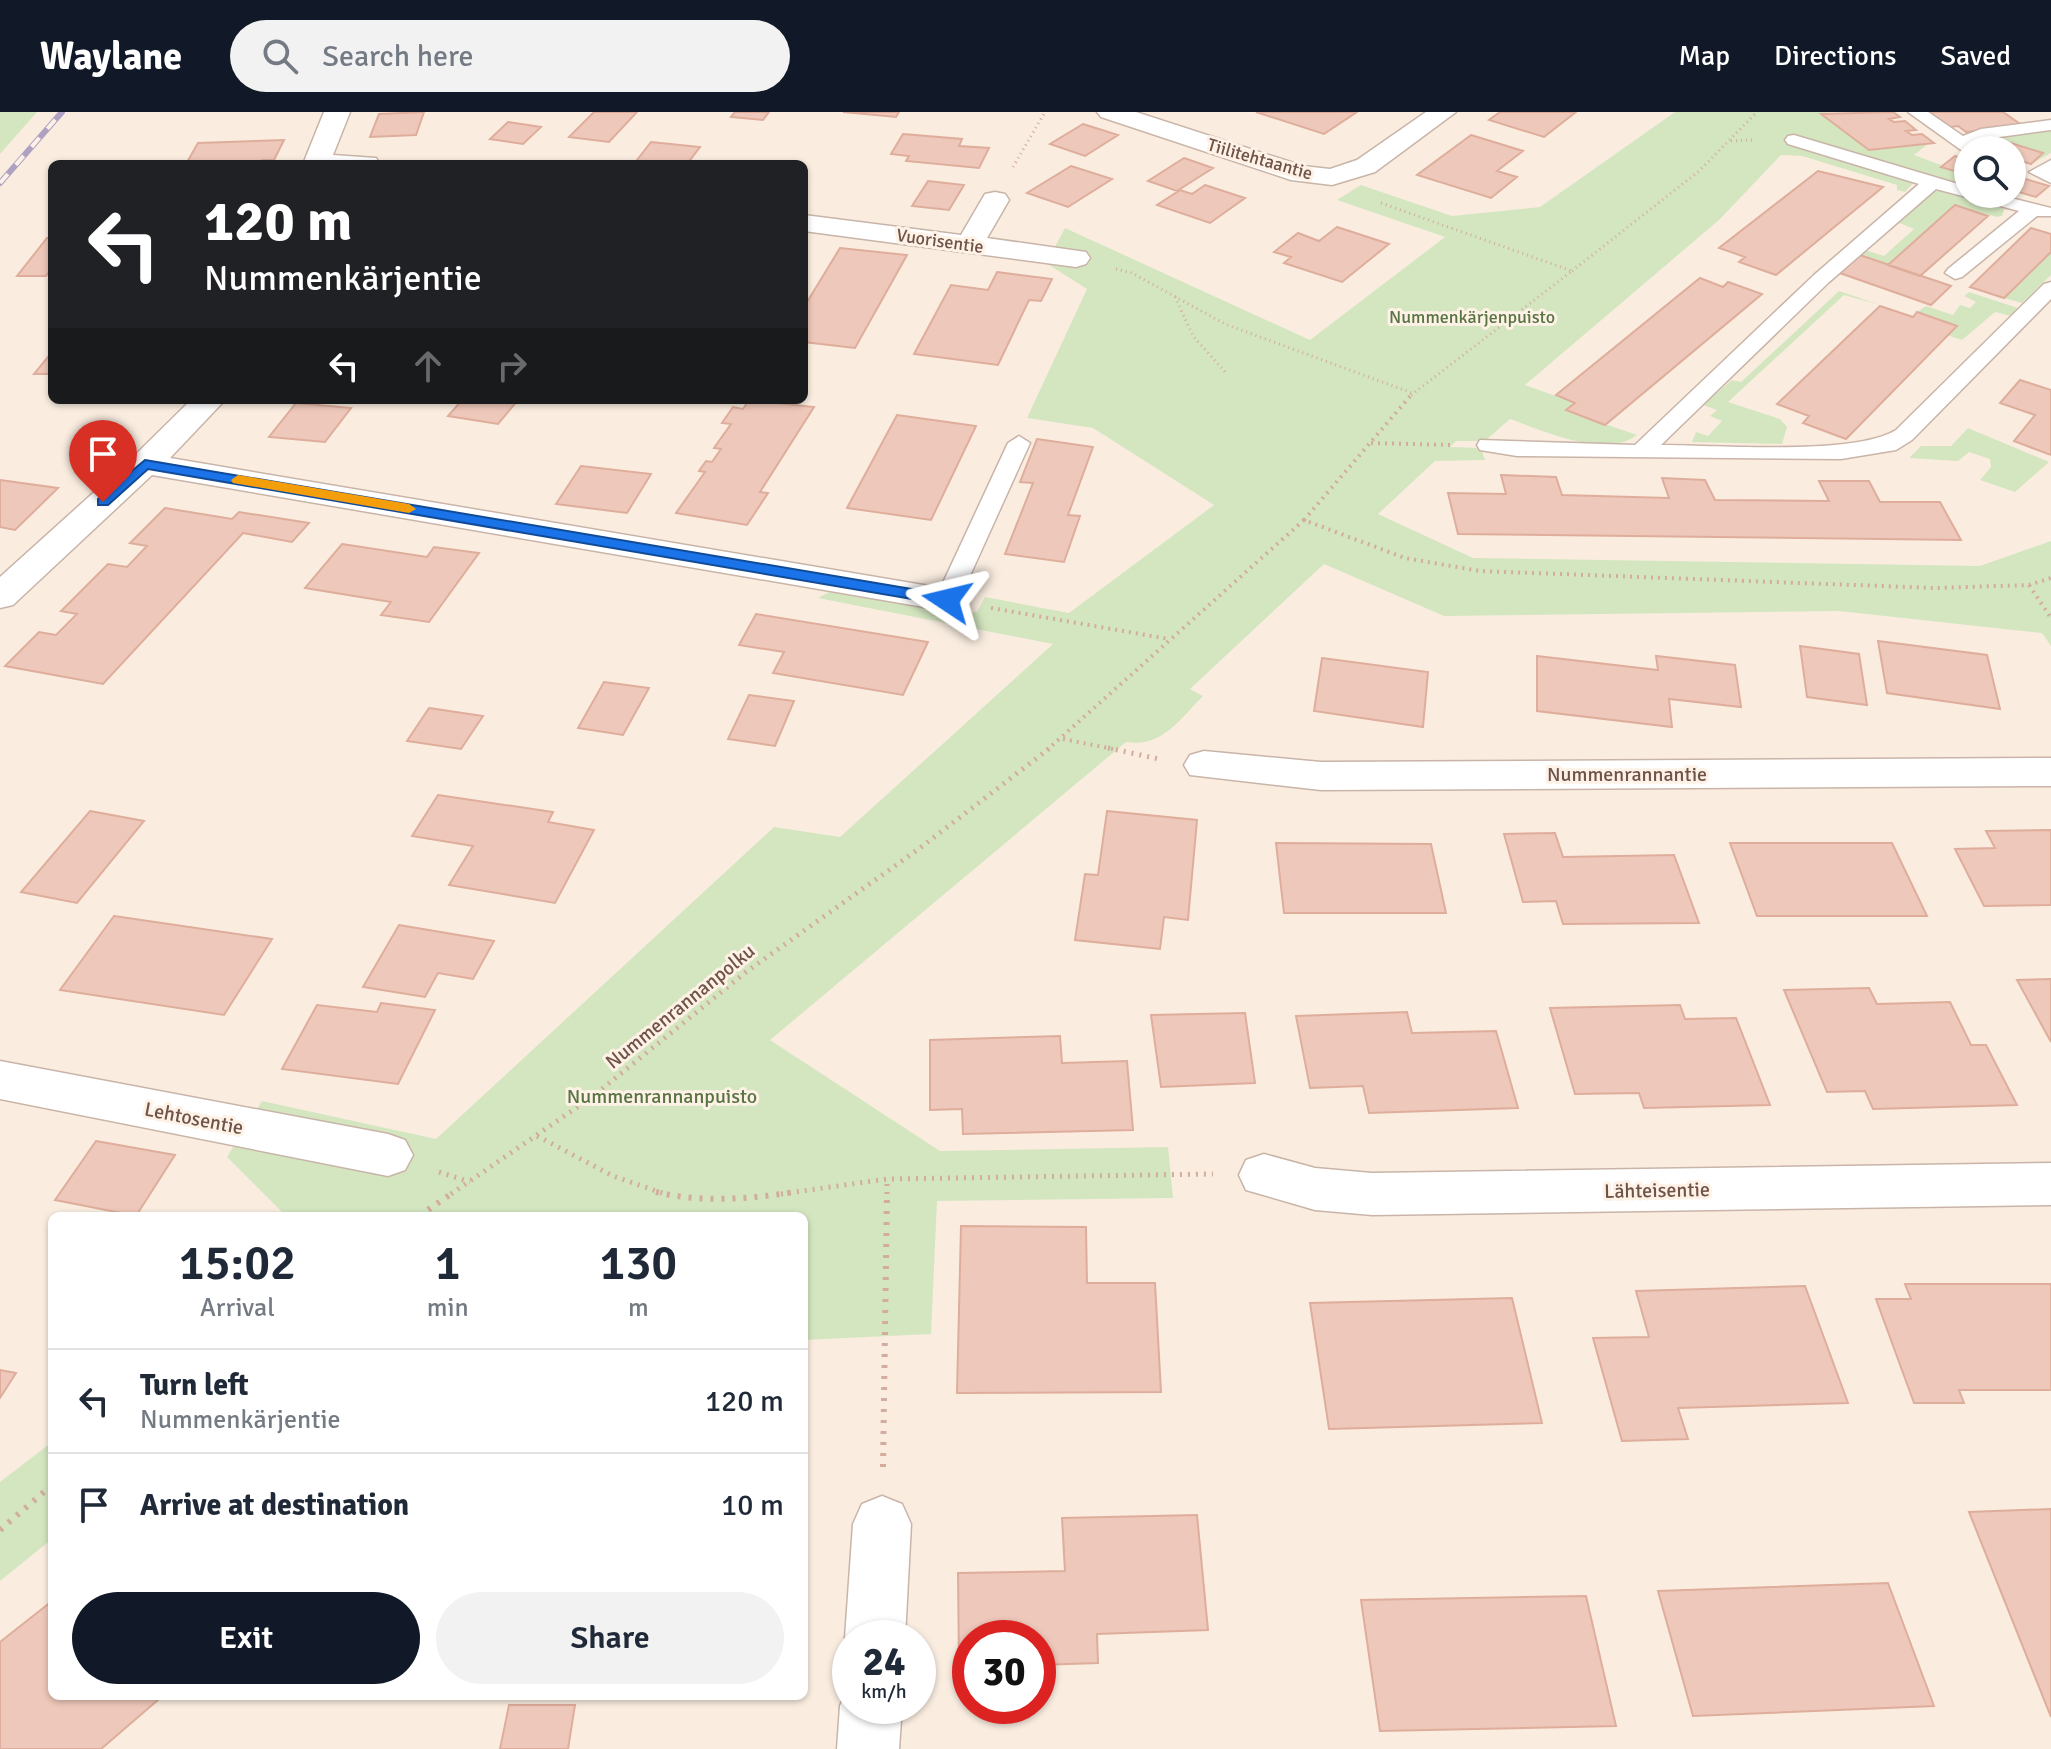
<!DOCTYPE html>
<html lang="en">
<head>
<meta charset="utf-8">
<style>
  :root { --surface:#fff; --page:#f2f2f3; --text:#1f2937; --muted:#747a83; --line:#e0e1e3; --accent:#111827 }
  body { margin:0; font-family:Signika,sans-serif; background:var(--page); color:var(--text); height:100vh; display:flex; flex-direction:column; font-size:30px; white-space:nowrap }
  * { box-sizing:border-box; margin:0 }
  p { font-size:26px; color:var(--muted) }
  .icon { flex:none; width:44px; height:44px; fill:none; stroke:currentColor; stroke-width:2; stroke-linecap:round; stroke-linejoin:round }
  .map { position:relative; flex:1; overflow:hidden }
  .sheet { position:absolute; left:48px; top:1100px; width:760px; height:488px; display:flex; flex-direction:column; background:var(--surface); border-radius:12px; box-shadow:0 2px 6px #0004 }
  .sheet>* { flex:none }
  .guide { position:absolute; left:48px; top:48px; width:760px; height:244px; border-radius:12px; box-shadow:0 2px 6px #0004; background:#202124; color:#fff; overflow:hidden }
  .tools { position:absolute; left:1954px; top:24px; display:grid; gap:16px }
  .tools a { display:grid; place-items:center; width:72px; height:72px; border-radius:50%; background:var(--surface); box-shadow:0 2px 6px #0004; font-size:40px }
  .speed { position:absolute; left:832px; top:1508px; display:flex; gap:16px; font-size:40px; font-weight:700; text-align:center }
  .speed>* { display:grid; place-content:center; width:104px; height:104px; border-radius:50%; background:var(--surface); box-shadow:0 2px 6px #0004; line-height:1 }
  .speed small { font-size:20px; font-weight:400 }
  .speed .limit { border:12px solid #d22; background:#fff; color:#111 }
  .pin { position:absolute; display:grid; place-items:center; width:68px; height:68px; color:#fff; margin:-82px -34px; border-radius:50% 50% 50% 0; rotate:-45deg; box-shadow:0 0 8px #0007 }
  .pin .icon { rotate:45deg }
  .me { position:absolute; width:88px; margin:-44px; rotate:280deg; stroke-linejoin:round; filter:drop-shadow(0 0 6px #0008) }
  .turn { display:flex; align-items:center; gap:28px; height:168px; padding:0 24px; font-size:36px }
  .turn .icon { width:104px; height:104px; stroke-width:2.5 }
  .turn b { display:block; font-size:56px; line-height:68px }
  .lanes { display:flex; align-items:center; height:76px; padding:0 24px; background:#0003; justify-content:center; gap:40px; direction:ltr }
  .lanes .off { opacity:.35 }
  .eta { display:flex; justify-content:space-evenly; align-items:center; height:136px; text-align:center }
  .eta b { font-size:48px; font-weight:600; line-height:56px }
  .action { display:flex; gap:16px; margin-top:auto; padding:16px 24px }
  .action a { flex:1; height:92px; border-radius:48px; background:var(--accent); color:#fff; font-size:32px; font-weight:600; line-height:92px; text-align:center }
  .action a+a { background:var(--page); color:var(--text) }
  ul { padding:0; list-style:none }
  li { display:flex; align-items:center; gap:24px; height:104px; padding:0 24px; border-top:2px solid var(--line) }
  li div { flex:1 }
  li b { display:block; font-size:30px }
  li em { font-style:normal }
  header { display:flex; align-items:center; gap:48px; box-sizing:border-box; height:112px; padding:0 40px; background:var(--accent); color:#fff }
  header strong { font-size:38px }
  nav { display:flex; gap:44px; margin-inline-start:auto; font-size:28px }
  .search { width:560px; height:72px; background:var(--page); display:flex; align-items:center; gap:20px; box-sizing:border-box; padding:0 28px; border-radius:44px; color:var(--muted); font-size:30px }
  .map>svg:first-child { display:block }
  .green { fill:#d4e6c0 }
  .building { fill:#eec8ba; stroke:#dfad9b; stroke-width:2 }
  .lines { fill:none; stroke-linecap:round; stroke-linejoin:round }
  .service-casing { stroke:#c9b4a8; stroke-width:3 }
  .minor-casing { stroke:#c9b4a8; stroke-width:3 }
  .path-far3 { stroke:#d2ac9e; stroke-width:3; stroke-dasharray:1 4; stroke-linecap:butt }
  .path-far2 { stroke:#d2ac9e; stroke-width:4; stroke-dasharray:2 5; stroke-linecap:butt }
  .path-far1 { stroke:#d2ac9e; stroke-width:5; stroke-dasharray:2 6; stroke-linecap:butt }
  .path { stroke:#d2ac9e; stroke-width:6; stroke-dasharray:3 8; stroke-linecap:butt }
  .service { fill:#fff; fill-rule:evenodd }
  .minor { fill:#fff; fill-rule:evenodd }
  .rail-casing { stroke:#afa1c2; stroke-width:6 }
  .rail { stroke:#fef1e6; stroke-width:4; stroke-dasharray:12; stroke-linecap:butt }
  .route { fill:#1a73e8; stroke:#114b97; stroke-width:2 }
  .slow { fill:#f59e0b }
  .labels { text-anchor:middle; stroke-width:6; stroke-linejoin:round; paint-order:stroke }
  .far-street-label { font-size:18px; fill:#6f5349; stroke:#fef1e6 }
  .far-park-label { font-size:18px; fill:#577442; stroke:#fef1e6 }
  .street-label { font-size:20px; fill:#6f5349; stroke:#fef1e6 }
  .park-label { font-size:20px; fill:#577442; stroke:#fef1e6 }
</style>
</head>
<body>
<header>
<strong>Waylane</strong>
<div class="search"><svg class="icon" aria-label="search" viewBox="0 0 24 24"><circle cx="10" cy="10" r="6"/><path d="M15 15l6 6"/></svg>Search here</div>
<nav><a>Map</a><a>Directions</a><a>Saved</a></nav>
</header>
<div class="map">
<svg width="2051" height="1637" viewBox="0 0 2051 1637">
  <rect width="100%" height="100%" fill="#faede0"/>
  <path class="green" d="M0,0H37L0,42Z
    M1675,0H1829L1822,2L1869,38L1928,32L1914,43L1968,63V75L1910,68L1913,71L1905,80L1897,78V73L1802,44L1781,43L1719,108L1525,273L1575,291L1567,299L1637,323C1606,347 1544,319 1510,307L1485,329H1456L1450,335L1481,336L1485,348L1435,349L1378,402L1473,446L1980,454L2051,429V534L2042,521L1839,499L1444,504L1324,452L1190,577L1203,584C1180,607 1162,636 1126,630L770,928L940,1039L1168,1035L1173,1086L937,1089L931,1222L804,1228V1104H286L227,1045L262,989L436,1027L774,715L840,725L1053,532L818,486L833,478L965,501L977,500L985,485L1069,501L1214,393L1093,316L1027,306L1087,177L1046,151L993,145L997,142L1049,146L1065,116L1310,228L1445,125L1337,88L1361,73L1452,104L1540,95Z
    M2051,19V41L2031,52L2043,41L1995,26Z
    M1942,78L2004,97L2002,104L1997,105L1955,93L1888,153L1857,142L1865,138L1884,144L1914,117L1895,109L1928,81Z
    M2051,140V163L2022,191L2004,186Z
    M1839,179L1880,193L1844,183L1728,290L1780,307L1787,315L1782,332L1692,330L1696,320L1708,324L1722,309L1710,304L1717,298L1703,293L1732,268L1741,270Z
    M1969,180L2018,196L2011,204L1995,200L1962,228L1947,223L1917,200L1926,194L1953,203L1960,193L1970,196L1976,190L1964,184Z
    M1968,316L2049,350L2015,380L1980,368L1991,355L1990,347L1969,340L1958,349L1909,346L1921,334H1951Z
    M52,1330V1427L0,1469V1370Z"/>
  <path class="building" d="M424,0L416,23L370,25L379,2Z
    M594,0H637L609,30L569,25Z
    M735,0H769L763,8L731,5Z
    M843,0H899L896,5Z
    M1256,0H1357L1324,22Z
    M1500,0H1576L1544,25L1489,8Z
    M1893,0L1900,5L1889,7L1894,10L1905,9L1916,18L1906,19L1912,23L1922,22L1934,31L1869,38L1821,2Z
    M1929,0H2003L2023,14L1966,20L1958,14L1950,15Z
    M508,10L541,15L523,32L490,27Z
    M1083,12L1118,23L1085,44L1050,32Z
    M903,22L962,27L959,34L989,36L979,56L906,49L909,44L891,42Z
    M1471,23L1523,39L1497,59L1517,65L1491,86L1417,63Z
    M1995,26L2043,41L2031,52L2012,46V38L1981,37Z
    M284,28L274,48H262L260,52H186L198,31Z
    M651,30L700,35L687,52H634Z
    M1955,44L1968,49V63L1941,55Z
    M1184,46L1213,56L1177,79L1148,69Z
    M1071,54L1112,67L1068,95L1027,81Z
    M1818,59L1883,75L1776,163L1739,150L1745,145L1719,136Z
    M2012,63L2049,74L2036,85L2012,78Z
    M928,69L964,73L949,98L912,94Z
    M1205,73L1245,86L1210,111L1157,93L1180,78L1192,82Z
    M1955,93L1988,104L1920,164L1888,153Z
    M1337,115L1389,132L1342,170L1284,151L1291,145L1274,140L1298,121L1319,129Z
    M2031,116L2051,122V140L2004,186L1970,175Z
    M47,126H52V156L46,164H17Z
    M840,136L907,143L855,236L804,230V195Z
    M1857,142L1951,174L1931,193L1837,160Z
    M997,160L1052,167L1041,189L1029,188L998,253L914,242L951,173L988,178Z
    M1700,166L1723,175L1728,170L1762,182L1605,313L1566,298L1575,291L1556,283Z
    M1880,194L1913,205L1917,200L1957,214L1846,327L1803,311L1809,304L1777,292Z
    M52,240V262H34Z
    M2020,268L2051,278V343L2014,329L2035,303L2000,291Z
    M462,288H518L498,312L448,304Z
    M749,288L814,295L760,380L768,381L747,413L676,401L705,360L699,359L706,349L712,350L721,337L714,336L731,312L722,311L733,295L743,297Z
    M296,291L351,296L325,330L269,325Z
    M897,303L976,314L931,408L847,396Z
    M1037,327L1093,335L1068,403L1080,404L1064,450L1005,442L1033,371L1020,370Z
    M581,354L651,362L627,401L556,392Z
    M1501,363L1556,365L1562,383L1669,386L1662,366L1705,368L1715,388L1829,389L1819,369H1869L1880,390H1940L1961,428L1458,422L1448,381L1506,382Z
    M0,368L58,376L15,418L0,415Z
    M165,396L232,407L239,400L309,411L292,430L243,421L103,572L5,554L39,520L56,523L77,502L61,499L108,452L127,455L147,434L130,431Z
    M342,432L427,445L434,435L479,441L429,510L381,503L391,490L305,476Z
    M756,502L928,530L903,583L773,561L784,540L739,533Z
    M1878,529L1987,543L2000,597L1887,581Z
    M1800,534L1859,542L1867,593L1807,585Z
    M1537,544L1658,558L1656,544L1735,553L1741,595L1669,587L1672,615L1537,599Z
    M1322,546L1428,560L1423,615L1314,599Z
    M604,570L649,576L623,623L578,616Z
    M749,583L794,589L775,634L728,627Z
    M429,596L483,604L461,637L407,629Z
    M438,683L553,700L548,710L594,718L555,791L449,773L473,734L412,724Z
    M90,699L144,709L77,791L21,780Z
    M1107,699L1197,708L1188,808L1164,805L1160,837L1075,828L1085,762L1098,763Z
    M2051,718V793L1984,794L1955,737L1995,736L1986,719Z
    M1555,721L1563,745L1674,743L1699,811L1563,812L1556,789L1523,790L1504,722Z
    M1276,731L1431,732L1446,801H1284Z
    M1730,731H1892L1927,804H1757Z
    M114,804L272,827L224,903L60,878Z
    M399,813L494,829L473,867L438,861L425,885L363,875Z
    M2051,867V930L2017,868Z
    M1869,876L1877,892L1950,890L1971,933H1986L2017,993L1873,997L1865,979L1827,980L1784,878Z
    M381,891L435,898L398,972L282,957L317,893L377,900Z
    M1680,893L1685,907L1736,906L1770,993L1644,996L1639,981L1575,982L1550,896Z
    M1407,900L1412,921L1496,919L1518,996L1369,1001L1363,974L1310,976L1296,904Z
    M1245,901L1255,971L1161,975L1151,903Z
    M1060,924L1062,951L1127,949L1133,1018L963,1022L962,997L930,998V928Z
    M96,1029L175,1043L136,1104L55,1088Z
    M961,1114L1086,1115L1087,1171H1155L1161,1280L957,1281Z
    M1905,1172H2051V1278H1959L1964,1291H1914L1876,1187H1911Z
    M1805,1174L1848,1291L1678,1296L1688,1327L1622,1329L1593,1226L1649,1225L1636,1179Z
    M1512,1186L1542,1311L1329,1317L1310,1191Z
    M0,1258L16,1261L0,1286Z
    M2051,1397V1605L1969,1400Z
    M1197,1403L1208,1518L1097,1522L1098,1551L1038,1553V1526H970V1555L959,1556L958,1461L1065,1459L1062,1406Z
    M1888,1471L1934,1594L1693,1604L1658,1479Z
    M1586,1484L1616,1614L1380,1619L1361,1488Z
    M52,1489V1584H157L159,1587L101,1637H0V1530Z
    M509,1593H575L568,1637H500Z"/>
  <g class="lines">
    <g class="service-casing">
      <path id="service" d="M1908,0H1928L1963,24L1981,17L2051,8V18L1985,27L1975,32L1980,38H1968V43Z
        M1794,23L1968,75V82H1995L2051,96V104H2037L1962,165L1955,167L1945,161L1948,157L2019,99L1936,77L1828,171L1661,333C1715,333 1855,344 1896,318L2044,172L2051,170V187L1912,328L1896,338L1841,347L1517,344L1480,338L1477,333L1480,328L1635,333L1814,163L1919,72L1788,32L1785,28L1788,24Z
        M2051,48V71L2029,60Z
        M1019,324L1030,331L959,488L956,494H938L935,488L1008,331Z"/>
    </g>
    <g class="minor-casing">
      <path id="minor" d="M324,0H350L333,43L376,46L380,52H303Z
        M1097,0H1136L1303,54L1330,57L1357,48L1426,0H1456L1375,60L1332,73L1291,68L1101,5Z
        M995,80L1005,82L1009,88L987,126L1086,140L1090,146L1086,152L1076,155L804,119V103L961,123L985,82Z
        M191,288H225L170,346L947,477L960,480L965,488L960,496L947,499L152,363L13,493L0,496V465L133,345Z
        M1204,639L1321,650L2051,646V674L1321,678L1190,663L1184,653L1190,643Z
        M0,949L388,1022L405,1028L413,1043L405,1058L388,1064L0,987Z
        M1264,1042L1315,1056L1372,1061L2051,1051V1093L1372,1103L1315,1098L1246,1078L1239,1063L1246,1048Z
        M882,1384L902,1392L911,1412L905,1526H850V1538L845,1526L853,1412L862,1392Z
        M849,1572L850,1594H902L899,1637H837L840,1594Z"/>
    </g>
    <path class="path-far3" d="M1731,29L1753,28
      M1013,55L1045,0
      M1381,91L1572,159L1410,284
      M1116,157L1132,161L1225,212L1412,281
      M1572,159L1699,59L1757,0
      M1175,185L1193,224L1226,261"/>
    <path class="path-far2" d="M1371,331L1451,333
      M1304,408L1412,282
      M2029,473L2051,506
      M991,496L1169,527
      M1063,627L1118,638
      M1047,638L1304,408L1405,446L1480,459L1934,476L2029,473L2051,466"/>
    <path class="path-far1" d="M1108,636L1159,647
      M537,1024L613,1064L665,1082
      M439,1060L470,1070
      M451,1082L592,985L746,860L920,736L1050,636
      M781,1082L887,1067L1213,1062
      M887,1082V1067"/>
    <path class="path" d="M656,1080C701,1091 749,1087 795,1080
      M419,1104L454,1080
      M883,1355L887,1080
      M0,1418L52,1373"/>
    <use href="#service" class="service"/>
    <use href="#minor" class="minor"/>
    <g class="rail-casing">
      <path id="rail" d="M0,71L62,0"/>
    </g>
    <use href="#rail" class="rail"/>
  </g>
  <path class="route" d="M145,348L947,483L955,488L947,493L148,357L108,393H98V387Z"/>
  <path class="slow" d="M238,363L409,392L416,397L409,401L233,371L231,368Z"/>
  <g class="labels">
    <g class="far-street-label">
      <text transform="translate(1260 47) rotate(16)" y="6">Tiilitehtaantie</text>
      <text transform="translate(940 129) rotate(8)" y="6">Vuorisentie</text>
    </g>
    <g class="far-park-label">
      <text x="1472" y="211">Nummenkärjenpuisto</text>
    </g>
    <g class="street-label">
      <text x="1627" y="669">Nummenrannantie</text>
      <text transform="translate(680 894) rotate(-39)" y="7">Nummenrannanpolku</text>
      <text transform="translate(194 1006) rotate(11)" y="7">Lehtosentie</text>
      <text transform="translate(1657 1078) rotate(-1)" y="7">Lähteisentie</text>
    </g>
    <g class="park-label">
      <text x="662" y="991">Nummenrannanpuisto</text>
    </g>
  </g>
</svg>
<div class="tools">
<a><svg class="icon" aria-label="search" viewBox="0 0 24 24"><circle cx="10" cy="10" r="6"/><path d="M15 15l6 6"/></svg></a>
</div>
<div class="speed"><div>24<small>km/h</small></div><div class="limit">30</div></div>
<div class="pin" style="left:103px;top:390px;background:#d93025"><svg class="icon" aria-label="arrive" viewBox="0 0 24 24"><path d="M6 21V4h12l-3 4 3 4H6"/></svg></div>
<svg class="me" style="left:947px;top:488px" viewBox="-20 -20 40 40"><path d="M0-17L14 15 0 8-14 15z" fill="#1a73e8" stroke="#fff" stroke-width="4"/></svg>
<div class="guide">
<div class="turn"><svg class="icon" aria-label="left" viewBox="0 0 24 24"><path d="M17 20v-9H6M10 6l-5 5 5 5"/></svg><div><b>120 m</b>Nummenkärjentie</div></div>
<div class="lanes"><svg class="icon" aria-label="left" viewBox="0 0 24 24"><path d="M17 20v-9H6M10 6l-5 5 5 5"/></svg><svg class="icon off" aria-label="ahead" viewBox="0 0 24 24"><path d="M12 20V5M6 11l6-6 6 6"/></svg><svg class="icon off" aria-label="right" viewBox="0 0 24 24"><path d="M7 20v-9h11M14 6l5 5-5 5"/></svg></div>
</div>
<section class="sheet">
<div class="eta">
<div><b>15:02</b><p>Arrival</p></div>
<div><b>1</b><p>min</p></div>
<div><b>130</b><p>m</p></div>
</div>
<ul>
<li><svg class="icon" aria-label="left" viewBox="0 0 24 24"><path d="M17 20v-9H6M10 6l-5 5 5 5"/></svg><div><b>Turn left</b><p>Nummenkärjentie</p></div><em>120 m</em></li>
<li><svg class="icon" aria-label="arrive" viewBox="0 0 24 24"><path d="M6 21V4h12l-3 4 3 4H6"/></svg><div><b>Arrive at destination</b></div><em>10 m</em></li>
</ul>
<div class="action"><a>Exit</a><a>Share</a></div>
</section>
</div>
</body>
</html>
